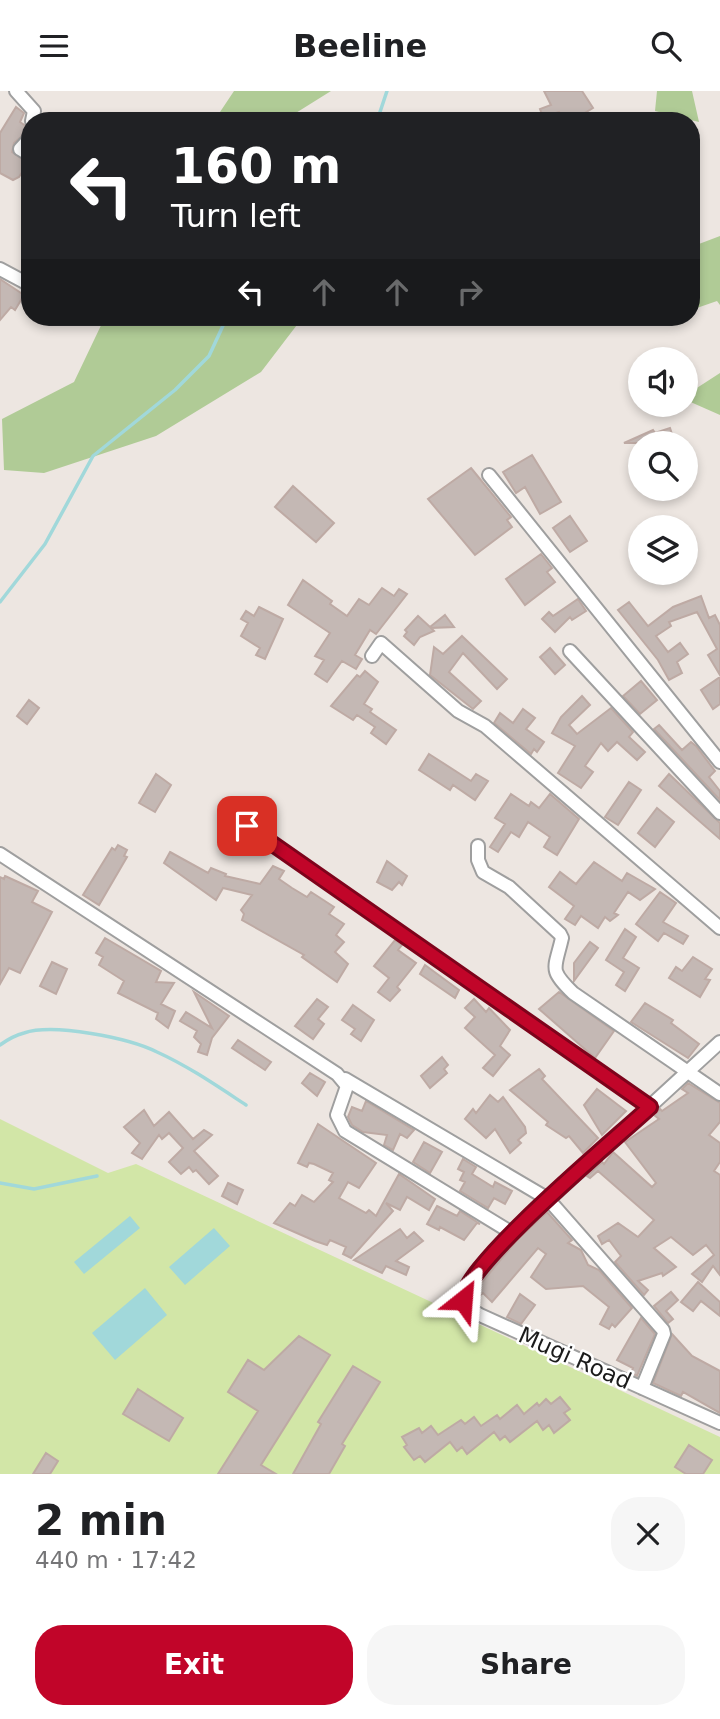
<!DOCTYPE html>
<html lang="en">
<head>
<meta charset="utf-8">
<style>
  :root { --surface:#fff; --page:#f6f6f6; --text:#202124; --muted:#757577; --accent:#c10529 }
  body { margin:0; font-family:"DejaVu Sans",sans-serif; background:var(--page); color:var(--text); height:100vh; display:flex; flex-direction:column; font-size:26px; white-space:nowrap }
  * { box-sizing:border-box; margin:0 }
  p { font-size:23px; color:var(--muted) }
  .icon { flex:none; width:38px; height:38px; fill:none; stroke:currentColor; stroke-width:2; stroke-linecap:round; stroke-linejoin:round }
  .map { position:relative; height:1383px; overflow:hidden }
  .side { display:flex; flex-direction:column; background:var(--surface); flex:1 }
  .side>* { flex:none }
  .hud { position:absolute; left:21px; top:21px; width:679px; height:214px; border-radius:28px; box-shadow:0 4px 10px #0003; background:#202124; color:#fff; overflow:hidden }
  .tools { position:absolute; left:628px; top:256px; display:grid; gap:14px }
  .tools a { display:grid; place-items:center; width:70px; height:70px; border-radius:50%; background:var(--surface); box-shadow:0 4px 10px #0003; font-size:35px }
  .pin { position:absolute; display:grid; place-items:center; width:60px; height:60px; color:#fff; margin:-30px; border-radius:14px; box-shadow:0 4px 10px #0006 }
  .me { position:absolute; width:77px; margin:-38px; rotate:28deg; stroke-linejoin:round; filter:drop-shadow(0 0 5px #0008) }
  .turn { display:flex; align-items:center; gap:24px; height:147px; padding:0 35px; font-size:32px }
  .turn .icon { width:91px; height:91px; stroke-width:2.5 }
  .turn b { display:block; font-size:49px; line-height:60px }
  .lanes { display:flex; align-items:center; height:66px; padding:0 35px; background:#0003; justify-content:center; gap:35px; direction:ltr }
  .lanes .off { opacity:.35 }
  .round { display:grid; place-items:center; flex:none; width:74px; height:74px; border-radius:28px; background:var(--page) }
  .head { display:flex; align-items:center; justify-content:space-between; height:119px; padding:0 35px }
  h1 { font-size:42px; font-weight:600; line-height:52px }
  .cta { display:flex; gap:14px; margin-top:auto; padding:14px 35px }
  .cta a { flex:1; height:80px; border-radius:28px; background:var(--accent); color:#fff; font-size:28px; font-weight:600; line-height:80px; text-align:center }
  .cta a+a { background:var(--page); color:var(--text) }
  header { display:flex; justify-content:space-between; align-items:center; height:91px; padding:0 35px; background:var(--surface); font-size:32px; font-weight:600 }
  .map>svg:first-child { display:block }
  .grass { fill:#d2e6a7 }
  .forest { fill:#b0cb96 }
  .water { fill:#a1d8da }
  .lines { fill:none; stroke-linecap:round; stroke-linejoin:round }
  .stream { stroke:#a1d8da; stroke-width:3.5 }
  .building { fill:#c4b8b4; stroke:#beaaa4; stroke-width:2 }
  .minor-casing { stroke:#9f9f9f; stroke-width:16 }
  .minor { stroke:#fff; stroke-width:12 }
  .route-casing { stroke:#7d031b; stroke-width:18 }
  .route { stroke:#c10529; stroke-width:12 }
  .labels { text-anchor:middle; stroke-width:5; stroke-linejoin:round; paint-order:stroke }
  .street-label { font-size:23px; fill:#1b1b1b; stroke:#fff }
</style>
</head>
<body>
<header><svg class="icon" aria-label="menu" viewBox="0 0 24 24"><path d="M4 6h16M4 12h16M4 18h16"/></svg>Beeline<svg class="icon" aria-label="search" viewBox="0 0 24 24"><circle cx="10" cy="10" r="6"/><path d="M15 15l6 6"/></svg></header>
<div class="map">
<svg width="720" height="1383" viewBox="0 0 720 1383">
  <rect width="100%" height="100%" fill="#ede6e1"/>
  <path class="grass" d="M0,1028L108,1082L136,1073L720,1346V1383H0Z"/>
  <path class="forest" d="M234,0H331L283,30H214Z
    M657,0H692L699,31L655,20Z
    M720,145V214L717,210L691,219V156Z
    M105,226H303L261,281L156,345L44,382L4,379L2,328L74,291Z
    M720,282V324L686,309V304Z"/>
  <path class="water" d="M130,1125L140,1137L84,1183L74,1171Z
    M214,1137L230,1155L185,1194L169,1176Z
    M145,1197L167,1224L115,1269L92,1242Z"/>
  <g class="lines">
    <path class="stream" d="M377,30L387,0
      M0,511L45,453L93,365L175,299L209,265L227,226
      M0,954C7,949 16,944 24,942C54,932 129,947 157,961C188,975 217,995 246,1014
      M0,1092L34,1098L97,1085"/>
  </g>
  <path class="building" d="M544,0H582L593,17L580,25L582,30H565L559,21L543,26L540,18L551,14Z
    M16,16L24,22L20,31L30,38L14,52L12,61L28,72L19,86L13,89L0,82V42Z
    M0,188L24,204L15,219L11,216L0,229Z
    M670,337L675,352H624L653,339L655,342Z
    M532,364L561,411L540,423L525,396L516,402L503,381Z
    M471,377L511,426L507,429L512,436L475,464L428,408Z
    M293,395L334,432L316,451L275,416Z
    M570,425L587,450L570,461L553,437Z
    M541,463L552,477L547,481L555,491L525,514L506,488Z
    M303,489L332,510L330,513L347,525L359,508L369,514L382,497L394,505L399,498L407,503L376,543L370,539L355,564L362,568L356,578L342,570L327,591L315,583L324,569L315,565L330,542L288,514Z
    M701,505L709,527L715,524L720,534V584L708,564L717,558L697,521L669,531L671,535L656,545L668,561L680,552L688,563L677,571L682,582L669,589L658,569L618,519L629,511L648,535L673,516Z
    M578,508L586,520L572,529L570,526L555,541L542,528L549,521L553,525Z
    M259,516L283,528L265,568L256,564L260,557L241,545L248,532L241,528L246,520L254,525Z
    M445,524L454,536L431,537L434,540L420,546L414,554L404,545L407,541L405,539L418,525L430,536Z
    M462,545L507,588L497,598L463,562L449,581L481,610L473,618L430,584L434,556L443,563Z
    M550,557L565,574L555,583L540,566Z
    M365,580L378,591L364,613L372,618L370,621L396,639L386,653L371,642L375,636L357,624L353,629L331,615L357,584L360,586Z
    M720,586V613L713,618L701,599Z
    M641,590L657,609L640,623L623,605Z
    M582,605L590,614L569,634L577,643L611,617L633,641L629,646L645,661L637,669L617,651L608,660L601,652L585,675L593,681L581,697L558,682L575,655L552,642L561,626Z
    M29,609L39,617L27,633L17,625Z
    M523,618L535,627L526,638L544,651L537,661L534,658L531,663L494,632L500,622L513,632Z
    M659,634L682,659L691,651L696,655L715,680L709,686L720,700V709L654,638Z
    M429,663L471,690L476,683L488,690L475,709L453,694L450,699L419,679Z
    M156,683L171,694L155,721L139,712Z
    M669,683L720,732V748L659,695Z
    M629,691L641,699L618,734L605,726Z
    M511,703L529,715L531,711L539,717L550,703L579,728L557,764L544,756L550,746L528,731L519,746L511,741L498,761L490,756L505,733L495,727Z
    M657,717L674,731L655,756L638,742Z
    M118,754L127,759L124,765L127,766L99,814L83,804L112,757L115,759Z
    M170,761L208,782L211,777L226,783L225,785L260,793L273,775L284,780L279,788L292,797L307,806L311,801L334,816L329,823L344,833L336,844L344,851L335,861L348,873L337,891L302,866L304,864L242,829L244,823L241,819L252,804L223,797L216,809L164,772Z
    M387,770L407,785L402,794L399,791L392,799L377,791Z
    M594,771L622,790L627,782L655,798L640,809L628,801L614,822L618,824L610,830L605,826L598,837L581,825L575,834L565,828L574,815L549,796L560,781L576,793Z
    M5,785L38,800L32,811L52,821L20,882L9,877L0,893V786L4,788Z
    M660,801L676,812L663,831L688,845L683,853L664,842L658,850L636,833Z
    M625,838L636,846L623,867L639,877L625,900L616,894L624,881L606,869Z
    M105,847L161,880L156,891L174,892L161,913L175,920L168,937L156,928L158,922L118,902L124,890L99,874L103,866L96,862Z
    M395,849L402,854L398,859L416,872L397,896L400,899L390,910L378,901L389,887L374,875Z
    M590,851L598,857L574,890V872Z
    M693,866L712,878L705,888L710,889L700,906L669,887L676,876L682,880Z
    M52,871L67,878L56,903L40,895Z
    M425,874L459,899L455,907L420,883Z
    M194,901L229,925L212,947L207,964L198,961L201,953L194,946L197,940L180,930L186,921L212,937Z
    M559,901L614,940L595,967L539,918Z
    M317,908L328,916L318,928L324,933L313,948L295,935Z
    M474,908L486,921L489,917L510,939L500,955L510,964L493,985L483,977L495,964L465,937L475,926L465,917Z
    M645,912L673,929L671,932L699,953L688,967L631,931Z
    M353,914L374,929L361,950L351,943L355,938L342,929Z
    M238,949L271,971L265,979L232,957Z
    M442,966L448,974L444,978L447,982L430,997L421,985Z
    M539,978L545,985L542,988L598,1047L583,1062L569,1045L566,1047L546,1034L548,1031L510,999Z
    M310,982L325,991L317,1005L302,992Z
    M688,992L720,1012V1031L709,1044L720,1052V1071L714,1080L720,1084V1184L713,1175L702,1191L692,1183L714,1164L706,1154L693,1164L671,1146L654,1157L676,1176L663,1185L662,1182L638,1190L648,1199L644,1204L615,1171L621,1165L609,1149L602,1153L598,1145L618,1132L638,1146L654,1129L598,1080L590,1087L587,1085L602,1071L604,1073L613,1061L652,1096L656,1092L625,1051L659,1028L654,1024L660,1018L662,1020L688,1002L682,998Z
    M597,998L626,1020L602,1044L584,1014Z
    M490,1004L498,1011L503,1006L525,1036L526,1042L518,1049L521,1052L510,1062L495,1038L486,1047L465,1028L473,1018L476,1022Z
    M366,1010L414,1039L407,1047L400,1043L393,1059L384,1054L387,1044L363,1041L352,1034L348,1026L352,1016L362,1020Z
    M144,1019L154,1035L169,1021L193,1048L204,1039L212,1044L194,1060L218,1085L209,1093L196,1079L193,1081L189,1076L181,1083L169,1071L183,1057L169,1042L162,1048L159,1044L142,1068L132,1062L140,1052L124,1036Z
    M318,1033L376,1072L359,1097L348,1091L339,1107L366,1122L369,1119L376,1125L399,1083L435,1108L429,1119L407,1106L400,1119L386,1112L393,1120L351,1167L343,1163L346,1156L330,1149L327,1154L315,1150L274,1132L290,1112L295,1115L302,1104L314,1111L333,1091L329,1089L333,1082L314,1073L309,1072L307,1076L298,1072Z
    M424,1051L442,1061L430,1082L413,1071Z
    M463,1068L476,1076L472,1083L493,1096L495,1091L512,1100L505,1113L494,1107L488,1117L460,1100L465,1091L460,1089L464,1081L458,1078Z
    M228,1092L243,1099L237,1113L222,1105Z
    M437,1115L457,1125L460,1120L480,1133L477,1132L464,1149L440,1136L439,1139L427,1133Z
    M547,1121L572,1149L568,1152L581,1159L588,1174L599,1179L632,1217L615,1236L612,1233L609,1238L600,1233L609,1216L583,1195L546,1198L531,1186L546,1163L538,1157L492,1211L483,1202L474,1210L472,1203L518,1148Z
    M400,1138L407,1147L414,1141L423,1150L396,1170L409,1176L406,1184L386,1175L382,1182L354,1169Z
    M698,1191L720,1211V1225L701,1210L693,1220L681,1211Z
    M671,1201L678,1209L666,1220L673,1228L668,1232L654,1215Z
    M520,1203L535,1214L521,1233L507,1226Z
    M641,1227L655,1243L637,1285L631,1282L633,1277L617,1269Z
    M672,1243L692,1265L720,1280V1322L683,1301L681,1305L653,1292Z
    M299,1245L330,1264L261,1374L276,1383H218L258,1320L228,1301L248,1269L264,1279Z
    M353,1275L380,1291L342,1353L345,1355L329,1383H293L321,1333L318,1331Z
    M138,1298L183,1327L169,1350L123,1323Z
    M560,1306L570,1318L564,1322L570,1329L554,1342L549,1334L543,1339L537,1330L510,1351L505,1345L500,1349L494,1341L467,1363L462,1356L457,1360L450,1351L425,1371L420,1365L414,1369L404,1356L407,1354L402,1346L419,1337L422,1342L431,1335L438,1344L461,1329L465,1333L474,1326L481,1335L497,1324L500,1328L517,1314L524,1323L537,1312L539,1315L546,1308L551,1313Z
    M689,1354L712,1369L703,1383H686L675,1376Z
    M46,1362L58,1370L50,1383H33Z"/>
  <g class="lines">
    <g class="minor-casing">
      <path id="minor" d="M16,0L34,20L32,30
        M30,47L20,58L30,64
        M0,178L30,194
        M489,384L720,671
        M570,560L720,722
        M372,565L381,552L458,620L485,635L720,837
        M247,735L650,1016
        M478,755V769L483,781L509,796L560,843L562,847C555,878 548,878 573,902L720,1003
        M0,763L337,983L347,995L337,1024L345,1040L512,1142
        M720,951L512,1142L462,1201L467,1216L480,1224L720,1332
        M345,988L548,1108L663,1239L664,1243L642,1297"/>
    </g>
    <use href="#minor" class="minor"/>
  </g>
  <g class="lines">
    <g class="route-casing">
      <path id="route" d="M247,735L650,1016C619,1045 462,1175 463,1209"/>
    </g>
    <use href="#route" class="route"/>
  </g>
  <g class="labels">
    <g class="street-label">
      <text transform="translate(575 1267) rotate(24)" y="8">Mugi Road</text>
    </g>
  </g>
</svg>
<div class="tools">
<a><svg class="icon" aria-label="sound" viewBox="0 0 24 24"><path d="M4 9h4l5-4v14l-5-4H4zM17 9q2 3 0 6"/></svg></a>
<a><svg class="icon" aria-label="search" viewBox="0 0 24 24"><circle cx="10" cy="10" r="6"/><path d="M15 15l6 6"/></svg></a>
<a><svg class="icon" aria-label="layers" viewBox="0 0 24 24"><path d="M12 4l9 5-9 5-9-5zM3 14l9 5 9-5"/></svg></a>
</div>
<div class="pin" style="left:247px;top:735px;background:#d93025"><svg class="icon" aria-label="arrive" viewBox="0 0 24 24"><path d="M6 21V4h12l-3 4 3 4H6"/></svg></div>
<svg class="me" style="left:463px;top:1209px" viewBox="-20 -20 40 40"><path d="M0-17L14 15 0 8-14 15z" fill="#c10529" stroke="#fff" stroke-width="4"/></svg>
<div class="hud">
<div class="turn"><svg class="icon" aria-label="left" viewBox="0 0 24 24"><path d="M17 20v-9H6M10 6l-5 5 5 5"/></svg><div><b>160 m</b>Turn left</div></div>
<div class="lanes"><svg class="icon" aria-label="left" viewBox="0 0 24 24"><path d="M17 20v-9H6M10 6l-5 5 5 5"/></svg><svg class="icon off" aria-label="ahead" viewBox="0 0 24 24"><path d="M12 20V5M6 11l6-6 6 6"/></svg><svg class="icon off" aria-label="ahead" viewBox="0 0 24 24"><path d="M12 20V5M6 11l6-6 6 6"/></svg><svg class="icon off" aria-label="right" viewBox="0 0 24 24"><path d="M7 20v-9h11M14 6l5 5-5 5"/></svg></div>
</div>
</div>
<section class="side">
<div class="head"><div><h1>2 min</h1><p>440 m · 17:42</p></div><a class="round"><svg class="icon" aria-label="close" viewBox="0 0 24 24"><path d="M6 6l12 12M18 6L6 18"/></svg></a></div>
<div class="cta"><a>Exit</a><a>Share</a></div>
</section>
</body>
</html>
